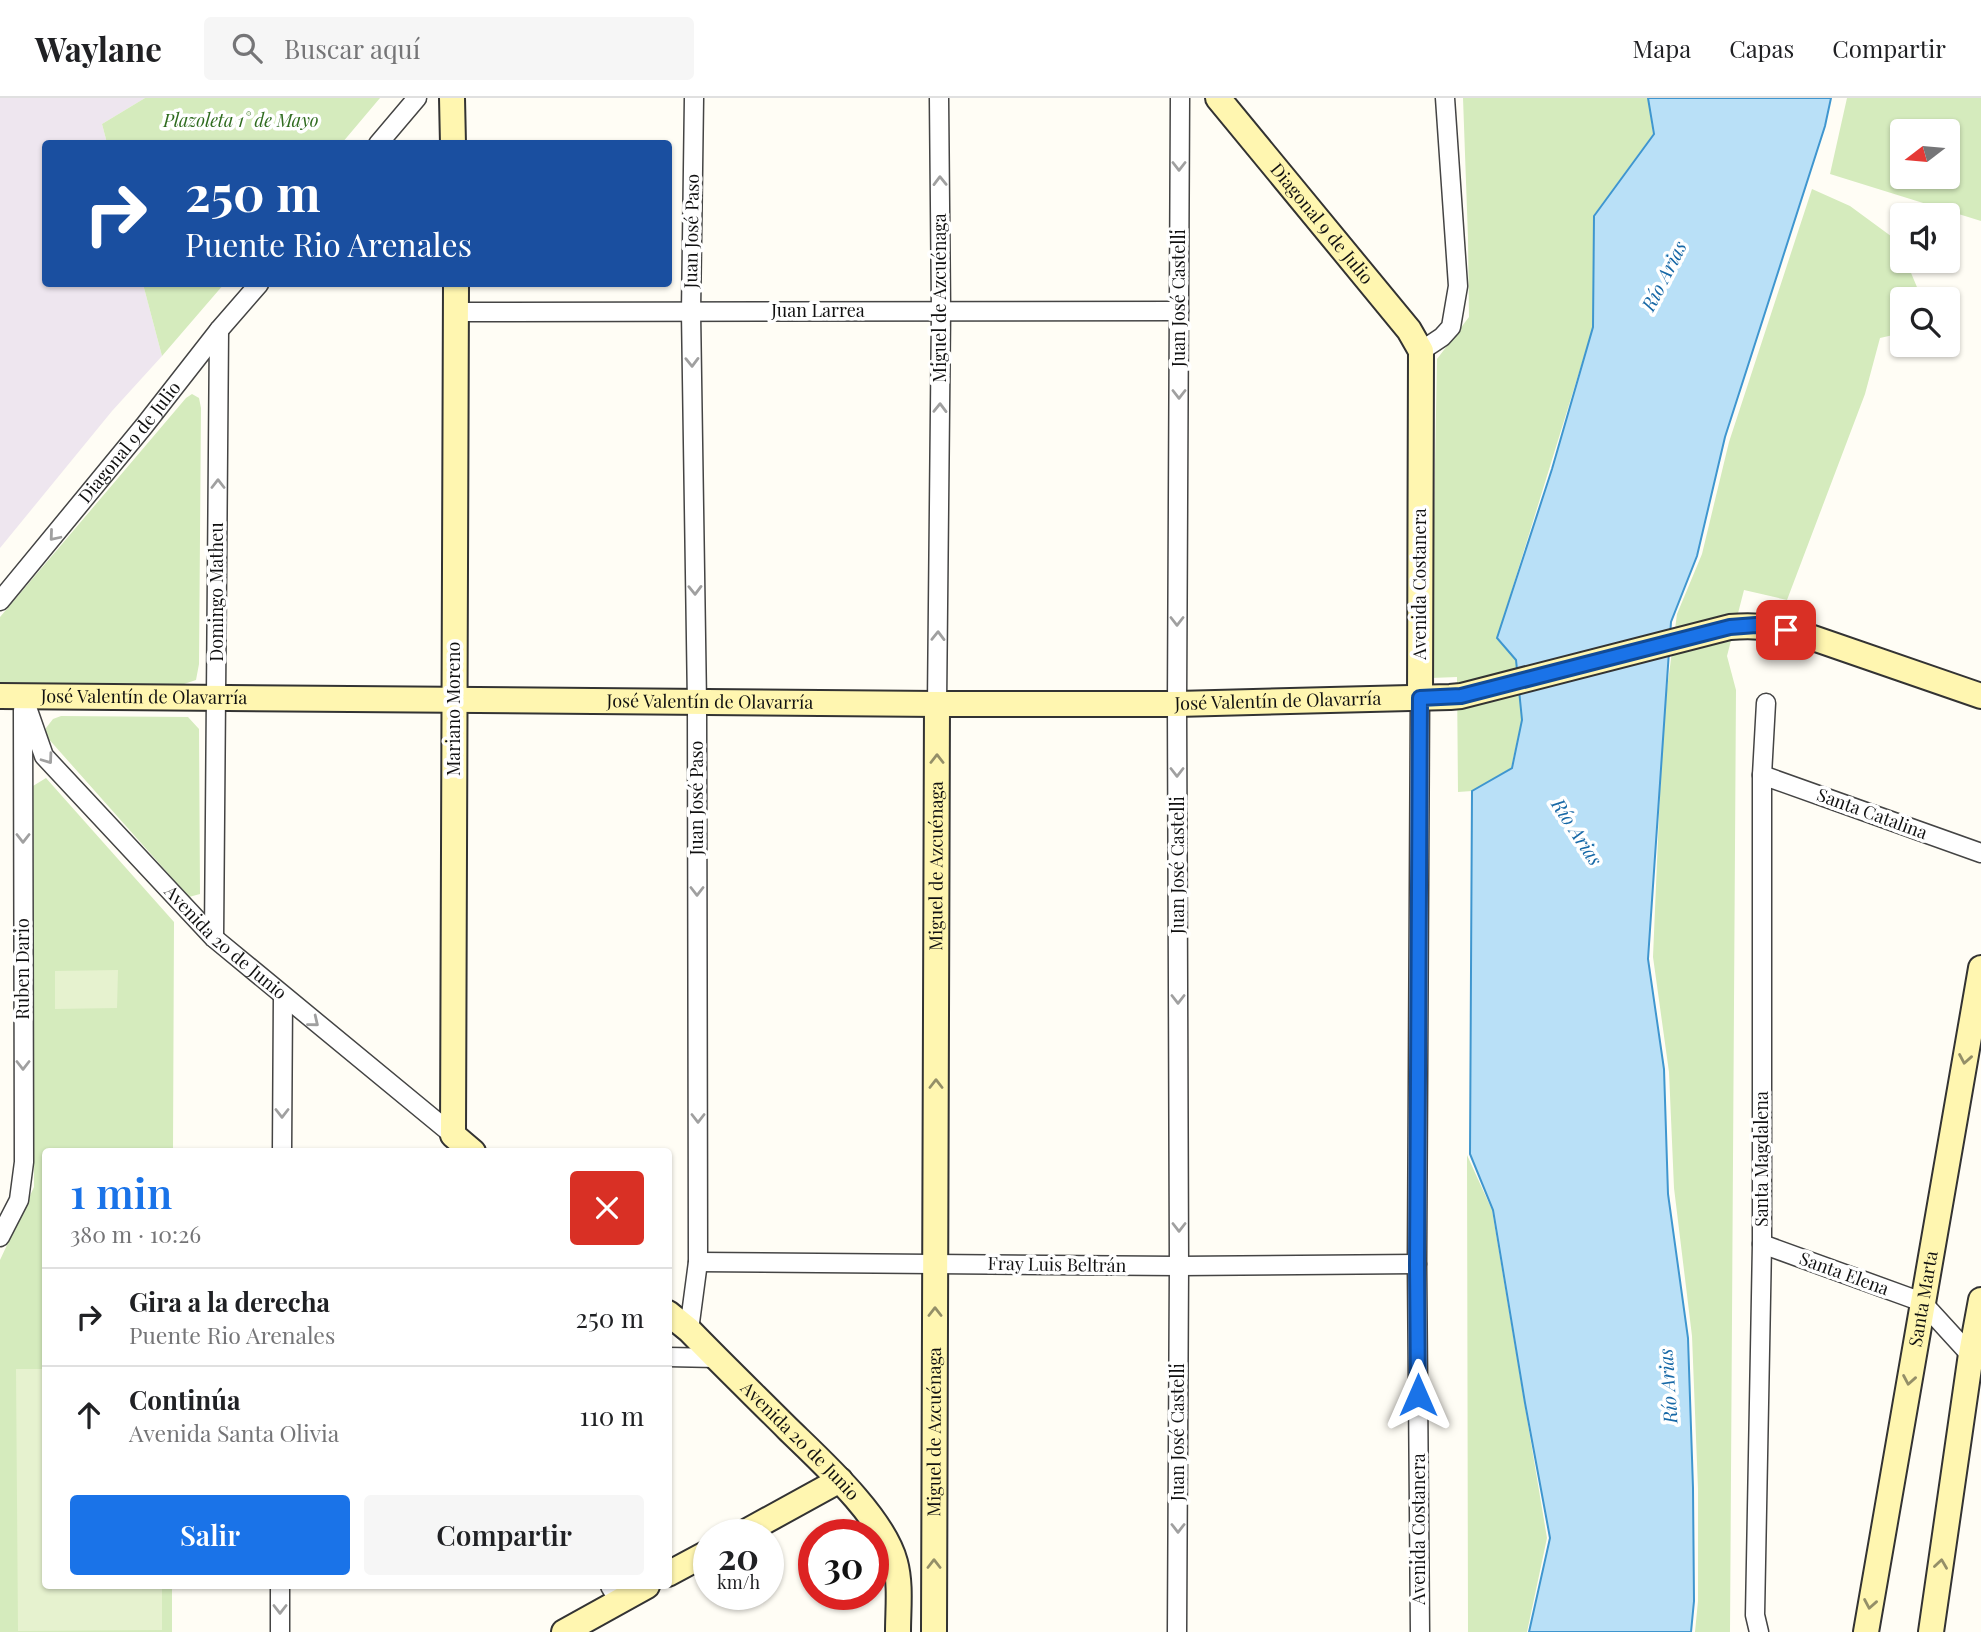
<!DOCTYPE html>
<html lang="es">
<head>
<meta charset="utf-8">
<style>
  :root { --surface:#fff; --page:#f6f6f6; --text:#202124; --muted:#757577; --line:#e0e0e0; --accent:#1a73e8 }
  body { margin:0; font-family:"Playfair Display",serif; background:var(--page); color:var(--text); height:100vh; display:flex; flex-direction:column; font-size:26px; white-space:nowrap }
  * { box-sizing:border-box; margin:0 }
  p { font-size:23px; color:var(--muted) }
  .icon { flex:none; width:38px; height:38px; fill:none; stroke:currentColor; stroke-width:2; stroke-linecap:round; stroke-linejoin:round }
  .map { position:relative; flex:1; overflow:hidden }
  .drawer { position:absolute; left:42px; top:1050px; width:630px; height:441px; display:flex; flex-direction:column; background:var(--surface); border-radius:7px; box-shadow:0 2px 5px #0004 }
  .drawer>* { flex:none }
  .hud { position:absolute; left:42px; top:42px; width:630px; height:147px; border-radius:7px; box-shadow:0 2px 5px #0004; background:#1a4fa0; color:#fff; overflow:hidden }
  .needle { width:46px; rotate:254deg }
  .controls { position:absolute; left:1890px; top:21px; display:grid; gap:14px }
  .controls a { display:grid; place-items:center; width:70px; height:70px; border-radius:7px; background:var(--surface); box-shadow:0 2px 5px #0004; font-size:35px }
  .speed { position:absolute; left:693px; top:1421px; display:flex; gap:14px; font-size:35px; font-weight:700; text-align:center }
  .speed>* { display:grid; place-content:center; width:91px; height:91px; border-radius:50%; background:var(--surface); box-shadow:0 2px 5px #0004; line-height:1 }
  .speed small { font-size:18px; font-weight:400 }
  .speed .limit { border:10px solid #d22; background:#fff; color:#111 }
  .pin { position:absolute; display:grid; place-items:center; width:60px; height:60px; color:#fff; margin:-30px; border-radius:14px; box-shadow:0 4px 10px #0006 }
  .me { position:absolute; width:77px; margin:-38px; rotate:0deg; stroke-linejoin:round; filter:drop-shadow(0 0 5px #0008) }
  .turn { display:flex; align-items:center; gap:24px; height:147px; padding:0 28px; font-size:32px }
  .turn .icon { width:91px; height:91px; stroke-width:2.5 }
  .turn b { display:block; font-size:49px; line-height:60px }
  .round { display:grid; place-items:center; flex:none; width:74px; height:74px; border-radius:7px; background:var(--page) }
  .overview { display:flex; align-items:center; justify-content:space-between; height:119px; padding:0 28px }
  h1 { font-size:42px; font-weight:600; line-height:52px; color:var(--accent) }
  .button { display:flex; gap:14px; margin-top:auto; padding:14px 28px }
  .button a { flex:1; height:80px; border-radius:7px; background:var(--accent); color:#fff; font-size:28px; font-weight:600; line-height:80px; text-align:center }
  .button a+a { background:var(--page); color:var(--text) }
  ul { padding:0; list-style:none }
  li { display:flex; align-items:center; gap:21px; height:98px; padding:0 28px; border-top:2px solid var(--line) }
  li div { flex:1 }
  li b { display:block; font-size:26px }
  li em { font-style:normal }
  header { display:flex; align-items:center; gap:42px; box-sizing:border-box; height:98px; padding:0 35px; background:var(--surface); border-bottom:2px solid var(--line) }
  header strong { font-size:33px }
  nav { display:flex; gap:38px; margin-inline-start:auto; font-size:24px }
  .search { width:490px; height:63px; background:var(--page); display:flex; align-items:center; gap:18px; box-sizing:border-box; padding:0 24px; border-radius:7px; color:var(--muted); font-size:26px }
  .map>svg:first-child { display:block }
  .industrial { fill:#eee6ef }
  .green { fill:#d5ebbd; fill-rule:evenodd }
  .pitch { fill:#e6f2cf }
  .water { fill:#b9e0f7; stroke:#3f96cf; stroke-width:2 }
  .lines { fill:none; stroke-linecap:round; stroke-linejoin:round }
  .street-casing { stroke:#444; stroke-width:21 }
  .secondary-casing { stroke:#333; stroke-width:28 }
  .street { stroke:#fff; stroke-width:18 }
  .secondary { stroke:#fff6b0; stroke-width:24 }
  .oneway { stroke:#a0a0a0 }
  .oneway2 { stroke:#948f68 }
  .route-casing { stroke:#114b97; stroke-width:18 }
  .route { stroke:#1a73e8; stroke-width:12 }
  .labels { text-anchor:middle; stroke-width:7; stroke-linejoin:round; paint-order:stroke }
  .park-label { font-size:18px; font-style:italic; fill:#2f6b1f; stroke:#fff }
  .street-label { font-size:18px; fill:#111; stroke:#fff }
  .water-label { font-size:19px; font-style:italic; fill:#1768a6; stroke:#fff }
</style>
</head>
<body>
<header>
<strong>Waylane</strong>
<div class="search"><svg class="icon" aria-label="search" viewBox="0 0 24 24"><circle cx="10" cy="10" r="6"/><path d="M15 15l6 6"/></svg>Buscar aquí</div>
<nav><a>Mapa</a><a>Capas</a><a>Compartir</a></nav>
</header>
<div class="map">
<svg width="1981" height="1534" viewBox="0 0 1981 1534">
  <rect width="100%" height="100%" fill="#fffdf5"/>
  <path class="industrial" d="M0,0H145L102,26L107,45L46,46V186H143L162,258L112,313L0,450Z"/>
  <path class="green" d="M145,0H380L342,45H107L102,26Z
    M1463,0H1648L1653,36L1593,118V229L1497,540L1516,562L1522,621L1511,670L1472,693L1458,694L1457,579L1431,580L1437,261L1469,219L1468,140Z
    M1847,0H1981V123L1830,76ZM1948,33V79H1902V33Z
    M1812,91L1850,108L1899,144L1902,153V163H1906L1922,201H1902V235L1880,240L1865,296L1787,502L1744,492L1727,558L1736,592L1730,1534H1695L1698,1503V1391L1692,1238L1674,1090L1669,974L1653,859L1663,621L1677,516L1702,456L1729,344Z
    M143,186H224L162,258Z
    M192,296L199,300L201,310L199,566L196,582L184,586L0,585V519L186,300Z
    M61,618L188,619L199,631L200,796L189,799L46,638V630L53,621Z
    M46,680L174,824L173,1053L46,1054V1488H172V1534H0V1162L34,1089L33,688Z
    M1467,1057L1492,1112L1547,1440L1527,1534H1468Z"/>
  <path class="pitch" d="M118,872L117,910L55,911V873Z
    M16,1271H45L46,1488H162V1532L18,1533Z"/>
  <path class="water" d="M1648,0H1831L1825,28L1725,339L1697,458L1671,524L1648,861L1664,971L1668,1096L1688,1240L1693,1390L1694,1503L1691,1534H1529L1550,1440L1525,1305L1493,1112L1470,1056L1472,693L1512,670L1522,622L1516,562L1497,540L1552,371L1593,229L1594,118L1654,36Z"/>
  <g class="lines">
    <g class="street-casing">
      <g id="street">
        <path d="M378,46L417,0"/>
        <path d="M456,214L1179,213"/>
        <path d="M1421,253L1442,239L1451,229L1458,188L1445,0"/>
        <path id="s1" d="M0,503L144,328L219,232L259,186"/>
        <path id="s2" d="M23,598L44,658L214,840L453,1037"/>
        <path d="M937,606L941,213L939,0"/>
        <path d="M1762,677L1981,755"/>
        <path d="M214,840L219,232"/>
        <path d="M282,1054L283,898"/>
        <path d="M0,1139L19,1102L24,1064L23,612"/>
        <path d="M1762,1146L1922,1204L1975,1262"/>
        <path d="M698,1164L1179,1168L1417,1166"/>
        <path d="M689,1232L698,1164L697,605L691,214L694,0"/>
        <path d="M668,1259L716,1260"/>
        <path d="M280,1488V1534"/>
        <path d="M610,1488L619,1503"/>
        <path d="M1177,1534L1179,1168L1177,606L1180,0"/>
        <path d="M1420,1534L1417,1166L1420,600"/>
        <path d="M1759,1534L1755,1517L1762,1146V677L1766,605"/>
      </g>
    </g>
    <g class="secondary-casing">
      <g id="secondary">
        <path d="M452,0L453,46"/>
        <path id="s3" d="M1218,0L1409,232L1421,253L1420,600"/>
        <path d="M456,186L453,1037L473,1054"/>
        <path id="s4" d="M0,598L937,606H1177L1450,599L1461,598L1730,529C1763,526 1782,531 1813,540L1981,598"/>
        <path id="s5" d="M668,1215L689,1232C722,1266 755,1298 788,1331C822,1364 883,1419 895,1464C901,1486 898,1511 898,1534"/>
        <path d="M740,1437L840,1382"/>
        <path d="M668,1476L709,1454"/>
        <path d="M564,1534L647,1488"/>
        <path id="s6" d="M934,1534L937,606"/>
        <path id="s7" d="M1866,1534L1981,870"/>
        <path d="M1931,1534L1971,1256L1981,1202"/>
      </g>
    </g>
    <use href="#street" class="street"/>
    <use href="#secondary" class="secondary"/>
  </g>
  <defs><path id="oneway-chevron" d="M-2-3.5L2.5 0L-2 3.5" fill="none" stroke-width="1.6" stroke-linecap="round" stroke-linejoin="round" transform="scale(1.75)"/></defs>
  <g class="oneway">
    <use href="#oneway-chevron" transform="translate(1179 68) rotate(90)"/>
    <use href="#oneway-chevron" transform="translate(940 83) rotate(-91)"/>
    <use href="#oneway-chevron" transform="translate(692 264) rotate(89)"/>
    <use href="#oneway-chevron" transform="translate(1179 296) rotate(90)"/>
    <use href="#oneway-chevron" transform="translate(940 310) rotate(-89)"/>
    <use href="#oneway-chevron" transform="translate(218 386) rotate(-90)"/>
    <use href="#oneway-chevron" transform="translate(54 438) rotate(130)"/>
    <use href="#oneway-chevron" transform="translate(695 492) rotate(89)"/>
    <use href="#oneway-chevron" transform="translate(1177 523) rotate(90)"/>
    <use href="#oneway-chevron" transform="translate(938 538) rotate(-89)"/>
    <use href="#oneway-chevron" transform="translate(48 661) rotate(54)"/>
    <use href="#oneway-chevron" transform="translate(1177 674) rotate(90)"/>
    <use href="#oneway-chevron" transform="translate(23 740) rotate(90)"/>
    <use href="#oneway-chevron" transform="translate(697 793) rotate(90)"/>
    <use href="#oneway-chevron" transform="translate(1178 901) rotate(90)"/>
    <use href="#oneway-chevron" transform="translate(314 924) rotate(39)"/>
    <use href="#oneway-chevron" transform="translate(23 967) rotate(90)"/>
    <use href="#oneway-chevron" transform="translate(282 1015) rotate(90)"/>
    <use href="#oneway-chevron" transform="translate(698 1020) rotate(90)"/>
    <use href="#oneway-chevron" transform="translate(1179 1129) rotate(90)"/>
    <use href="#oneway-chevron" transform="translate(1178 1430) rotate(90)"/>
    <use href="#oneway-chevron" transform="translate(280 1511) rotate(90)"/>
  </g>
  <g class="oneway2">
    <use href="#oneway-chevron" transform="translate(937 661) rotate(-90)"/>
    <use href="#oneway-chevron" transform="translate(1965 961) rotate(100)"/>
    <use href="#oneway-chevron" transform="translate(936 986) rotate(-90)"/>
    <use href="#oneway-chevron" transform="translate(935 1214) rotate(-90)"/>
    <use href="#oneway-chevron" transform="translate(1909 1282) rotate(100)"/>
    <use href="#oneway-chevron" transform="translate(934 1466) rotate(-90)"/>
    <use href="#oneway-chevron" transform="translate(1941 1466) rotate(-82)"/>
    <use href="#oneway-chevron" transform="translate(1870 1506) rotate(100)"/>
  </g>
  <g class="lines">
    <g class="route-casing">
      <path id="route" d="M1418,1297L1417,1166L1420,600L1461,598L1730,529L1756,527L1786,532"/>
    </g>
    <use href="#route" class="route"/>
  </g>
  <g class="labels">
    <g class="park-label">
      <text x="241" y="29">Plazoleta 1° de Mayo</text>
    </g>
    <g class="street-label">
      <text dy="6" stroke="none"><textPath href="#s3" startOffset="163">Diagonal 9 de Julio</textPath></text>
      <text transform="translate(692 133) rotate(-89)" y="6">Juan José Paso</text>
      <text transform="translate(940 200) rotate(-90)" y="6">Miguel de Azcuénaga</text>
      <text transform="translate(1179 200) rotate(-90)" y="6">Juan José Castelli</text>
      <text x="818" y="219">Juan Larrea</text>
      <text dy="6" stroke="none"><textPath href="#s1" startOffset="205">Diagonal 9 de Julio</textPath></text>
      <text transform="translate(1420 486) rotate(-90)" y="6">Avenida Costanera</text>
      <text transform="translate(217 494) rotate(-90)" y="6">Domingo Matheu</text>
      <text dy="6" stroke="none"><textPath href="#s4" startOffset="144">José Valentín de Olavarría</textPath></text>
      <text dy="6" stroke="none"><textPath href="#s4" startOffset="1278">José Valentín de Olavarría</textPath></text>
      <text dy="6" stroke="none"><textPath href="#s4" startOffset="710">José Valentín de Olavarría</textPath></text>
      <text transform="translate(454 611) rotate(-90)" y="6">Mariano Moreno</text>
      <text transform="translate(697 700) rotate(-90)" y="6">Juan José Paso</text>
      <text transform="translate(1872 716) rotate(20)" y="6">Santa Catalina</text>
      <text dy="6" stroke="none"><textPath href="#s6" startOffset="766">Miguel de Azcuénaga</textPath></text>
      <text transform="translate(1178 767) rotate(-90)" y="6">Juan José Castelli</text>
      <text dy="6" stroke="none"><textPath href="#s2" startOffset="324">Avenida 20 de Junio</textPath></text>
      <text transform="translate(23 871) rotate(-90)" y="6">Ruben Dario</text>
      <text transform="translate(1762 1061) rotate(-90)" y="6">Santa Magdalena</text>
      <text transform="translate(1057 1167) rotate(1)" y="6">Fray Luis Beltrán</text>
      <text transform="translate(1844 1176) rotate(20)" y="6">Santa Elena</text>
      <text dy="6" stroke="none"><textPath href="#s7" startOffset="338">Santa Marta</textPath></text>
      <text dy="6" stroke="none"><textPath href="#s6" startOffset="200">Miguel de Azcuénaga</textPath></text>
      <text transform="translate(1178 1334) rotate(-90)" y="6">Juan José Castelli</text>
      <text dy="6" stroke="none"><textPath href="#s5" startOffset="184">Avenida 20 de Junio</textPath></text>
      <text transform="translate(1419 1431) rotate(-90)" y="6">Avenida Costanera</text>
    </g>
    <g class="water-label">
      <text transform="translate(1664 178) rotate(-63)" y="7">Río Arias</text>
      <text transform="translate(1577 734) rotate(57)" y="7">Río Arias</text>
      <text transform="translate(1668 1288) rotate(-94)" y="7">Río Arias</text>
    </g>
  </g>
</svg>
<div class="controls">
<a><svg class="needle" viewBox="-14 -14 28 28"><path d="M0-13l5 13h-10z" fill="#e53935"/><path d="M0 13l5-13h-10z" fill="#757577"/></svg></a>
<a><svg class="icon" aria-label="sound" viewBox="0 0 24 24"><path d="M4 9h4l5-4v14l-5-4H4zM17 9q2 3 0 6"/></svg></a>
<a><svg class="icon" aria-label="search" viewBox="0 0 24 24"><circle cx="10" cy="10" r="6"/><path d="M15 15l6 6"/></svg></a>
</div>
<div class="speed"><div>20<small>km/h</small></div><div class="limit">30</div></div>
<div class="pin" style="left:1786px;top:532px;background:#d93025"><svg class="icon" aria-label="arrive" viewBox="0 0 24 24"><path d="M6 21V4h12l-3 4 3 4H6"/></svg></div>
<svg class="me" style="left:1418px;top:1297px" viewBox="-20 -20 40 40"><path d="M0-17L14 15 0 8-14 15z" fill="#1a73e8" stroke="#fff" stroke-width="4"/></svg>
<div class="hud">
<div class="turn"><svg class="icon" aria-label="right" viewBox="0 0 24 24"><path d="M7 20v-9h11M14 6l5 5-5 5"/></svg><div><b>250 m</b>Puente Rio Arenales</div></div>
</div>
<section class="drawer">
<div class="overview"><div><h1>1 min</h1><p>380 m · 10:26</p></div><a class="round" style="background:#d93025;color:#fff"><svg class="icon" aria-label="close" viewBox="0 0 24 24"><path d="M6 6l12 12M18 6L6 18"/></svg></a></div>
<ul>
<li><svg class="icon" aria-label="right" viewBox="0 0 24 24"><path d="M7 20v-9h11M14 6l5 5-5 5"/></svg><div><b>Gira a la derecha</b><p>Puente Rio Arenales</p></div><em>250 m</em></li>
<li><svg class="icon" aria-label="ahead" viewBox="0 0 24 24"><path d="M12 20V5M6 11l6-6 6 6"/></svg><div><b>Continúa</b><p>Avenida Santa Olivia</p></div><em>110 m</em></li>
</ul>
<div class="button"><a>Salir</a><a>Compartir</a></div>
</section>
</div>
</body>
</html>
